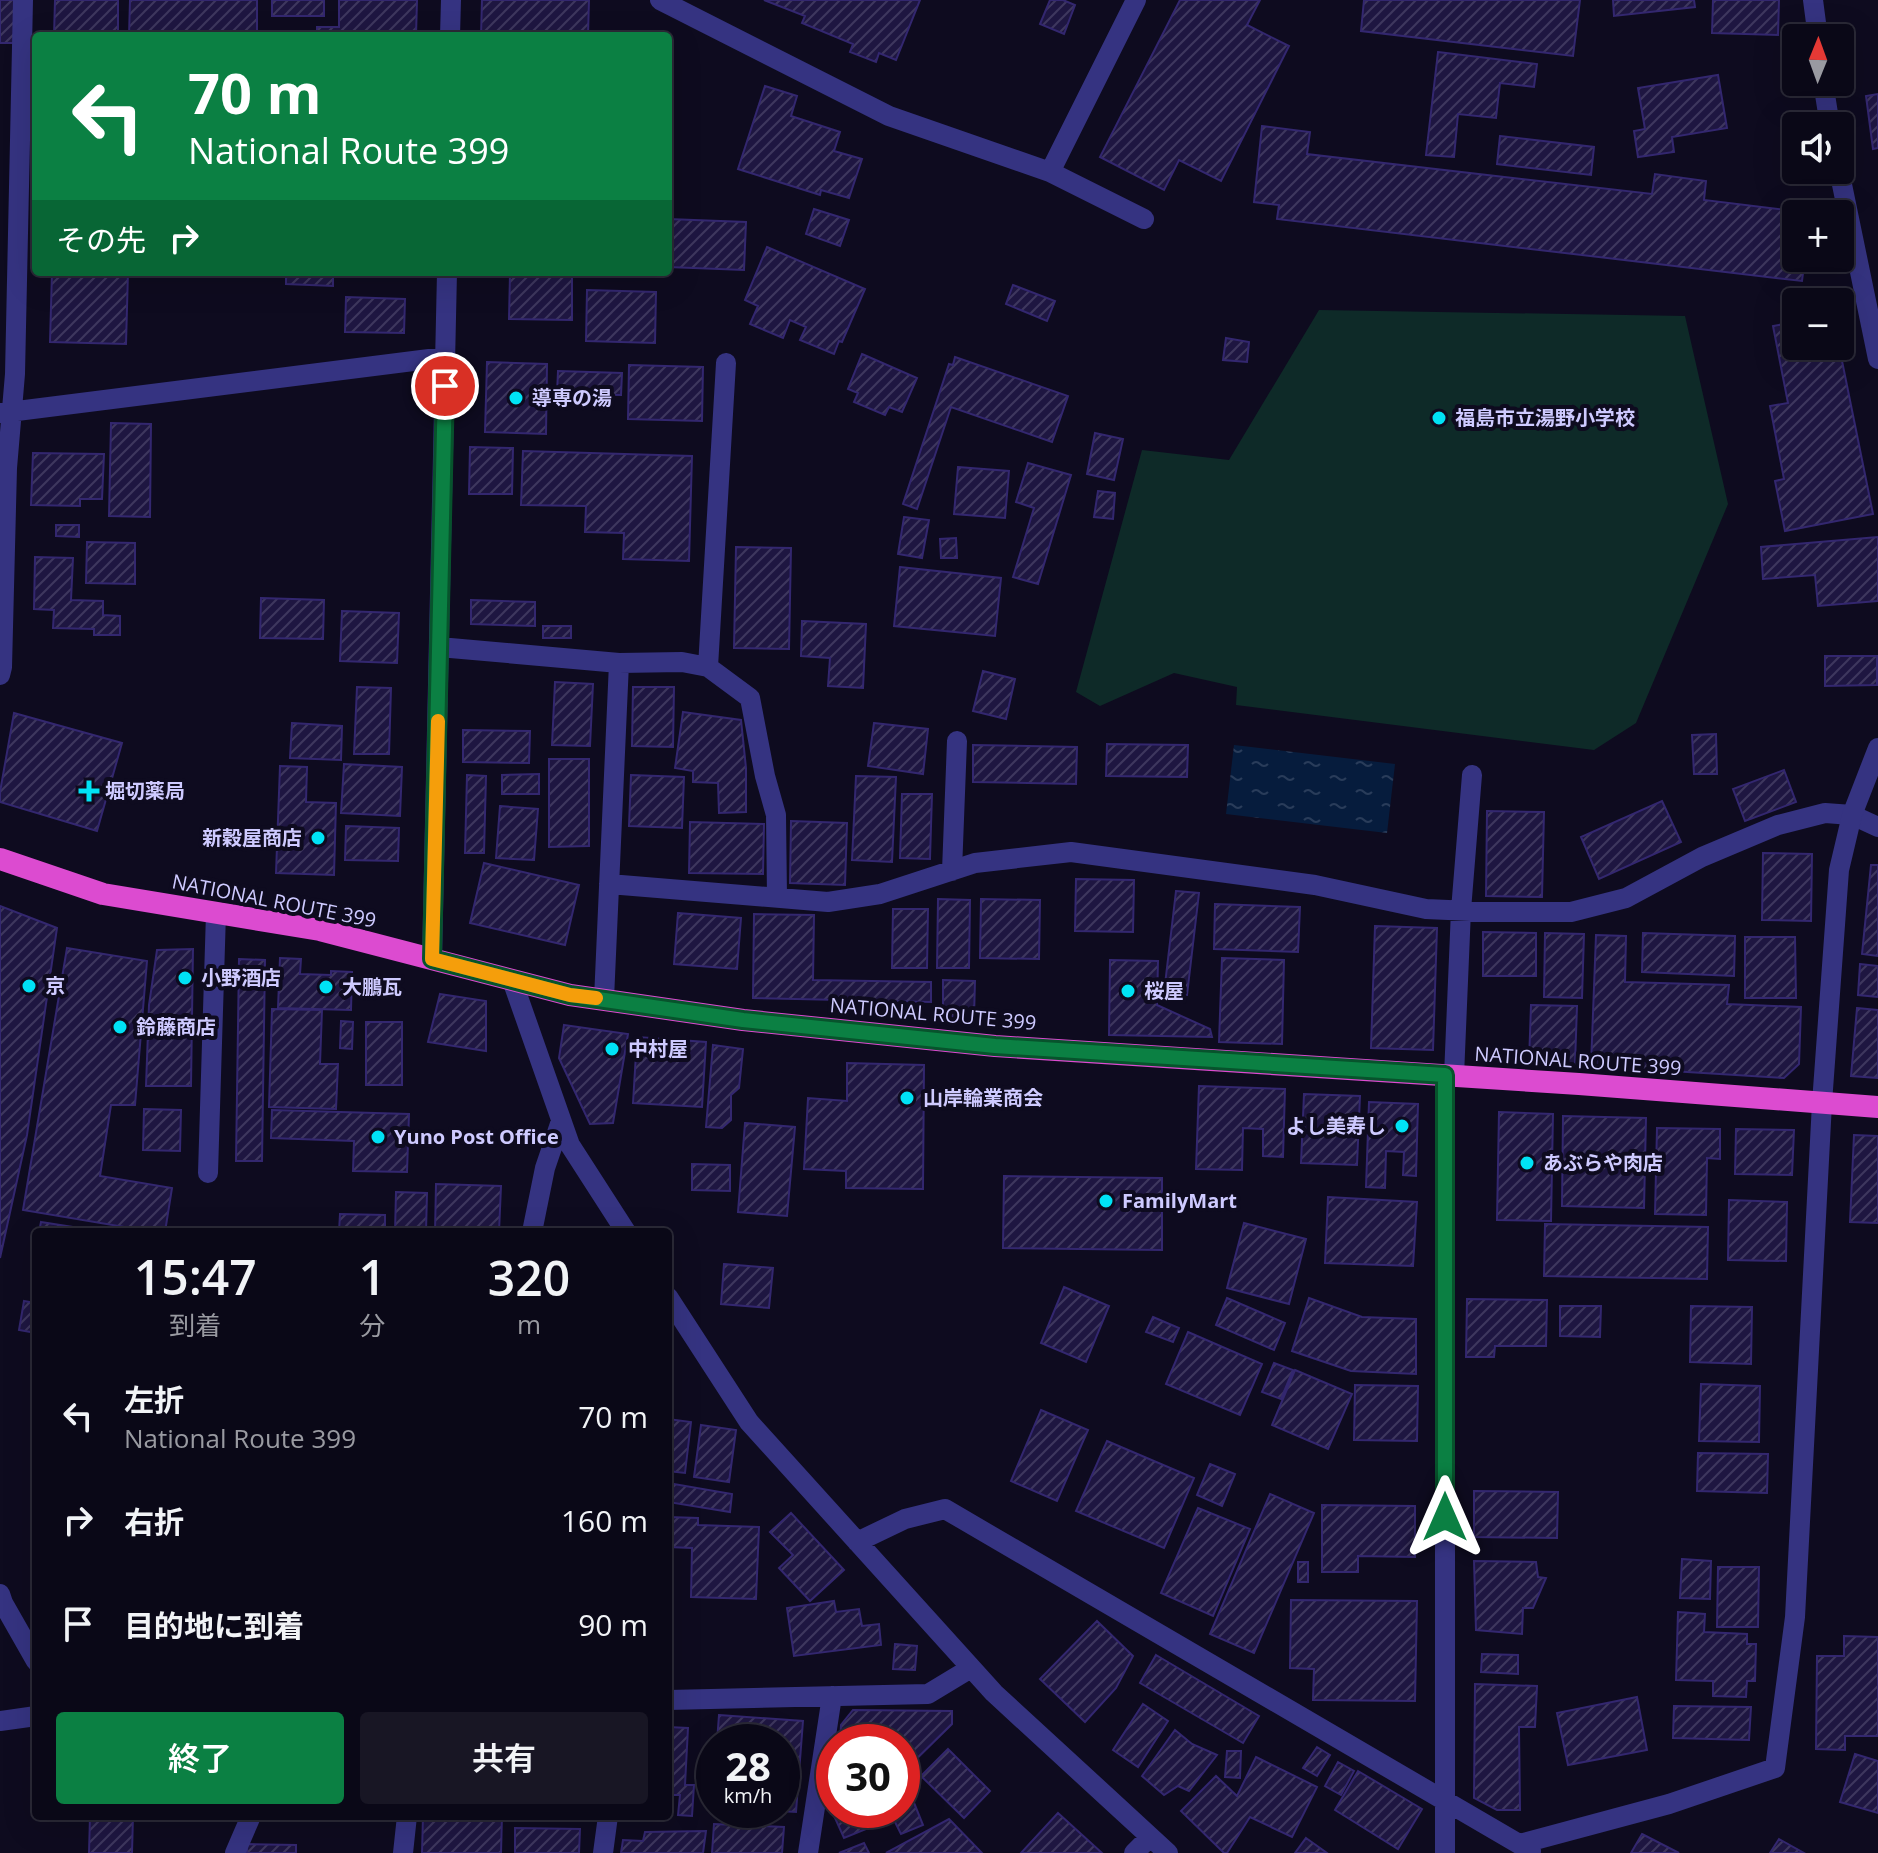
<!DOCTYPE html>
<html lang="ja">
<head>
<meta charset="utf-8">
<style>
  :root { --surface:#0a0817; --page:#181624; --text:#f1f3f6; --muted:#999aa1; --line:#2a2936; --accent:#0b8043 }
  body { margin:0; font-family:"Open Sans","Noto Sans JP",sans-serif; background:var(--page); color:var(--text); height:100vh; display:flex; flex-direction:column; font-size:30px; white-space:nowrap }
  * { box-sizing:border-box; margin:0 }
  p { font-size:26px; color:var(--muted) }
  .icon { flex:none; width:44px; height:44px; fill:none; stroke:currentColor; stroke-width:2; stroke-linecap:round; stroke-linejoin:round }
  .map { position:relative; flex:1; overflow:hidden }
  .panel { position:absolute; left:32px; top:1228px; width:640px; height:592px; display:flex; flex-direction:column; background:var(--surface); border-radius:8px; box-shadow:0 8px 32px #0002,0 0 0 2px var(--line) }
  .panel>* { flex:none }
  .guide { position:absolute; left:32px; top:32px; width:640px; height:244px; border-radius:8px; box-shadow:0 8px 32px #0002,0 0 0 2px var(--line); background:#0b8043; color:#fff; overflow:hidden }
  .needle { width:52px; rotate:1deg }
  .tools { position:absolute; left:1782px; top:24px; display:grid; gap:16px }
  .tools a { display:grid; place-items:center; width:72px; height:72px; border-radius:8px; background:var(--surface); box-shadow:0 8px 32px #0002,0 0 0 2px var(--line); font-size:40px }
  .speed { position:absolute; left:696px; top:1724px; display:flex; gap:16px; font-size:40px; font-weight:700; text-align:center }
  .speed>* { display:grid; place-content:center; width:104px; height:104px; border-radius:50%; background:var(--surface); box-shadow:0 8px 32px #0002,0 0 0 2px var(--line); line-height:1 }
  .speed small { font-size:20px; font-weight:400 }
  .speed .limit { border:12px solid #d22; background:#fff; color:#111 }
  .pin { position:absolute; display:grid; place-items:center; width:68px; height:68px; color:#fff; margin:-34px; border:4px solid #fff; border-radius:50%; box-shadow:0 2px 8px #0007 }
  .me { position:absolute; width:88px; margin:-44px; rotate:0deg; stroke-linejoin:round; filter:drop-shadow(0 0 6px #0008) }
  .turn { display:flex; align-items:center; gap:28px; height:168px; padding:0 24px; font-size:36px }
  .turn .icon { width:104px; height:104px; stroke-width:2.5 }
  .turn b { display:block; font-size:56px; line-height:68px }
  .then { display:flex; align-items:center; height:76px; padding:0 24px; background:#0003; gap:16px; font-size:30px }
  .eta { display:flex; justify-content:space-evenly; align-items:center; height:136px; text-align:center }
  .eta b { font-size:48px; font-weight:600; line-height:56px }
  .primary-button { display:flex; gap:16px; margin-top:auto; padding:16px 24px }
  .primary-button a { flex:1; height:92px; border-radius:8px; background:var(--accent); color:#fff; font-size:32px; font-weight:600; line-height:92px; text-align:center }
  .primary-button a+a { background:var(--page); color:var(--text) }
  ul { padding:0; list-style:none }
  li { display:flex; align-items:center; gap:24px; height:104px; padding:0 24px }
  li div { flex:1 }
  li b { display:block; font-size:30px }
  li em { font-style:normal }
  .map>svg:first-child { display:block }
  .green { fill:#0e2a28 }
  .water { fill:url(#water-ripples) }
  .building { fill:url(#building-hatch); stroke:#33276f; stroke-width:2 }
  .lines { fill:none; stroke-linecap:round; stroke-linejoin:round }
  .minor { stroke:#353381; stroke-width:20 }
  .tertiary { stroke:#353381; stroke-width:20 }
  .trunk { stroke:#dc4bd0; stroke-width:22 }
  .route-casing { stroke:#07532c; stroke-width:20 }
  .route { stroke:#0b8043; stroke-width:14 }
  .slow { stroke:#f59e0b; stroke-width:14 }
  .poi-dot { fill:#00e2f5; stroke:#0e0b1f; stroke-width:3 }
  .labels { text-anchor:middle; stroke-width:8; stroke-linejoin:round; paint-order:stroke }
  .poi-label { font-size:20px; font-weight:bold; fill:#cecaff; stroke:#0e0b1f; text-anchor:start }
  .street-label { font-size:20px; fill:#cecaff; stroke:#0e0b1f }
</style>
</head>
<body>
<div class="map">
<svg width="1878" height="1853" viewBox="0 0 1878 1853">
  <defs>
    <pattern id="water-ripples" width="26" height="14" patternUnits="userSpaceOnUse" patternTransform="scale(2)"><rect width="26" height="14" fill="#061c3d"/><path d="M2 4q2-2 4 0t4 0M15 11q2-2 4 0t4 0" fill="none" stroke="#293c5a"/></pattern>
    <pattern id="building-hatch" width="6" height="6" patternUnits="userSpaceOnUse" patternTransform="scale(2)"><rect width="6" height="6" fill="#1e1641"/><path d="M-1 1l2-2M0 6l6-6M5 7l2-2" fill="none" stroke="#3e375e"/></pattern>
  </defs>
  <rect width="100%" height="100%" fill="#0e0b1f"/>
  <path class="green" d="M1319,310L1685,316L1728,504L1636,723L1594,750L1236,705L1237,687L1174,673L1100,706L1076,692L1142,450L1229,460Z"/>
  <path class="water" d="M1234,745L1395,764L1387,833L1226,814Z"/>
  <path class="building" d="M0,0H16L14,43H0Z
    M55,0H118V36H54Z
    M130,0H257V36H129Z
    M272,0H324V16H272Z
    M339,0H417L416,36H317V27H339Z
    M482,0H589L588,36H481Z
    M764,0H920L896,60L879,53L876,62L850,52L853,44L802,23L805,16Z
    M1050,0H1063L1075,5L1064,34L1040,24Z
    M1180,0H1260L1247,25L1289,46L1221,181L1179,160L1164,190L1100,157Z
    M1364,0H1580L1573,56L1361,31Z
    M1613,0H1694L1695,7L1614,16Z
    M1713,0H1779L1778,35L1712,33Z
    M1438,52L1537,64L1534,87L1500,83L1496,118L1458,114L1454,157L1426,155Z
    M1718,75L1727,128L1672,137L1674,152L1638,157L1634,131L1645,129L1638,88Z
    M765,86L797,96L791,116L840,132L834,151L862,159L849,198L821,190L820,195L738,169Z
    M1878,94V148L1873,149L1866,96Z
    M1262,126L1310,132L1307,154L1652,194L1655,174L1706,181L1704,200L1810,213L1796,214V258H1805L1802,281L1277,219L1279,205L1254,202Z
    M1500,136L1594,147L1591,175L1497,164Z
    M814,209L849,220L840,246L806,234Z
    M668,219L746,222L744,270L668,267Z
    M767,247L865,289L842,342L839,341L834,354L800,340L806,327L790,320L783,338L750,324L758,306L745,300Z
    M52,272H128L126,344L50,342Z
    M286,272H333V286L286,284Z
    M510,273L572,274V320L509,319Z
    M1013,285L1055,301L1047,321L1006,304Z
    M587,290L656,292L655,343L586,341Z
    M346,297L405,299L404,333L345,332Z
    M1796,322V346H1839L1873,514L1785,531L1775,481L1784,479L1770,406L1788,403L1773,326Z
    M1226,338L1249,342L1247,362L1223,360Z
    M862,354L917,378L902,412L889,407L885,415L854,402L858,393L848,389Z
    M955,357L1068,396L1052,442L951,407L917,509L903,504L949,364L953,365Z
    M487,362L547,364L546,434L485,432Z
    M629,365L703,367L702,421L628,419Z
    M558,371L622,373L621,395L557,394Z
    M111,423L151,424L150,517L109,516Z
    M1095,433L1123,439L1114,480L1087,474Z
    M470,447L513,448L512,494H469Z
    M523,451L692,456L689,561L623,559L624,533L585,532L586,506L521,505Z
    M33,453L104,454L102,499H80V506L31,505Z
    M1028,463L1071,475L1038,584L1013,577L1034,508L1016,502Z
    M958,467L1009,471L1005,518L954,514Z
    M1098,491L1115,493L1113,519L1094,517Z
    M904,517L929,520L922,558L898,554Z
    M56,525H79V537L56,536Z
    M1878,537V601L1818,606L1815,575L1763,579L1761,547Z
    M956,538L957,558H941L940,539Z
    M87,542L135,543V584L86,583Z
    M736,547L791,548L789,649L734,648Z
    M35,557L73,558L71,600L103,601V615L120,616V635H94V629L53,628L54,610L34,609Z
    M900,567L1001,578L995,636L894,626Z
    M261,598L324,600L323,639L260,638Z
    M471,600L535,602V626L471,624Z
    M342,611L399,613L397,663L340,661Z
    M802,621L866,624L863,688L828,686L830,658L801,656Z
    M543,626H571V638H543Z
    M1825,656H1877V685L1825,686Z
    M983,671L1015,679L1006,719L973,711Z
    M555,682L593,684L590,746L552,745Z
    M357,687L391,688L389,754H354Z
    M633,687H674L673,747L632,746Z
    M683,712L741,720L746,768V812L719,813L718,783L693,782V771L675,768Z
    M14,713L122,743L97,831L0,802V792Z
    M292,723L342,726L341,760L290,758Z
    M874,723L928,729L923,774L868,766Z
    M463,730L530,731L529,763L463,762Z
    M1716,734L1717,774H1694L1692,735Z
    M1107,744L1188,745L1187,777L1106,776Z
    M973,745L1077,747L1076,784L973,782Z
    M549,759H589V846L549,847Z
    M344,764L402,767L400,816L341,813Z
    M280,766L307,767L306,802L336,803L334,875L276,873Z
    M1784,770L1796,802L1745,821L1733,789Z
    M539,774V794H502V775Z
    M467,775L486,776L484,853H465Z
    M631,775L684,777L682,828L629,826Z
    M856,776L896,777L892,862L852,860Z
    M902,794H932L930,859L900,858Z
    M1662,801L1681,842L1599,879L1581,837Z
    M500,806L538,809L534,860L496,858Z
    M1487,811L1544,812L1542,897L1486,896Z
    M791,821L847,823L845,885L790,883Z
    M690,822L764,824L763,874L689,873Z
    M346,826L399,828L398,861L345,860Z
    M1763,853L1812,854L1811,921L1762,920Z
    M484,863L579,885L565,945L470,923Z
    M1871,865H1878V956L1862,954Z
    M1076,879L1134,880L1133,932L1075,931Z
    M1176,891L1199,893L1187,995L1164,993Z
    M938,899L970,900L969,968H937Z
    M981,899L1040,900L1039,959L980,958Z
    M1215,904L1300,907L1298,952L1214,949Z
    M0,906L57,928L27,1135L0,1258Z
    M893,909H928L927,968H892Z
    M678,913L741,918L737,969L674,964Z
    M754,914L814,915L813,980L931,982V1002L753,998Z
    M1375,926L1437,928L1433,1050L1371,1048Z
    M1483,932L1536,933V976H1483Z
    M1545,933L1584,934L1582,998L1544,997Z
    M1643,933L1735,936L1734,976L1642,972Z
    M1596,935L1626,936L1625,982L1729,985L1727,1004L1801,1007L1799,1064L1784,1078L1591,1066Z
    M1745,937H1795L1796,998H1745Z
    M67,948L147,961L135,1105H111L100,1176L172,1188L165,1232H154L23,1210Z
    M193,949L191,1086H146L149,1005L157,950Z
    M280,958L301,959L300,974L331,975V971L352,972L351,1010L278,1008Z
    M1222,958L1284,960L1282,1044L1219,1042Z
    M239,959L265,960L262,1161H236Z
    M1110,960L1158,961L1157,1005L1210,1029L1212,1037L1109,1035Z
    M1860,964L1878,966V997L1858,995Z
    M943,980L975,981L974,1017L943,1016Z
    M440,994L486,1001V1051L428,1042Z
    M1531,1005L1577,1006L1575,1064L1529,1062Z
    M1857,1008L1878,1010V1078L1851,1076Z
    M272,1009L322,1010L320,1064H338L336,1109L269,1107Z
    M341,1021L353,1022L352,1049L340,1048Z
    M366,1022H402V1085H366Z
    M564,1025L628,1034L613,1123L590,1124L559,1058Z
    M637,1037L706,1042L702,1107L633,1103Z
    M713,1045L743,1049L739,1088L731,1095V1120L722,1128L706,1127Z
    M847,1063L924,1065L923,1189L846,1188V1171L804,1169L808,1098L847,1101Z
    M1199,1086L1285,1089L1283,1157L1263,1156V1129L1243,1128L1242,1170L1196,1169Z
    M1304,1094L1360,1096L1357,1165L1301,1163Z
    M1369,1102L1418,1104L1416,1176L1403,1175L1404,1152L1386,1151L1385,1188L1366,1187Z
    M144,1109L181,1110L180,1151L143,1150Z
    M272,1110L409,1114L407,1172L353,1171L354,1141L271,1138Z
    M1499,1112L1553,1114L1551,1221L1497,1220Z
    M1563,1116L1646,1118L1644,1208L1562,1206Z
    M745,1123L795,1127L787,1216L738,1212Z
    M1657,1128L1720,1129V1159L1707,1158L1706,1215L1655,1214Z
    M1736,1129L1794,1130L1792,1175L1735,1174Z
    M1854,1135L1878,1136V1223L1850,1222Z
    M692,1164L730,1165V1191L692,1190Z
    M1004,1176L1162,1178V1250L1003,1248Z
    M436,1184L501,1186L499,1232H435Z
    M396,1192L427,1193L426,1232H395Z
    M1328,1197L1417,1202L1413,1266L1325,1263Z
    M1729,1200L1787,1202L1786,1261L1728,1260Z
    M340,1214L385,1215V1232H339Z
    M41,1222L105,1232H39Z
    M1244,1223L1306,1239L1289,1304L1227,1288Z
    M1545,1224L1708,1227L1707,1279L1544,1276Z
    M724,1264L773,1268L769,1308L721,1304Z
    M1064,1287L1109,1306L1086,1362L1041,1343Z
    M1227,1298L1285,1323L1274,1350L1216,1325Z
    M1309,1298L1362,1317L1416,1319V1374L1351,1371L1292,1351Z
    M1467,1299L1547,1300L1546,1346H1495L1494,1357H1466Z
    M24,1301L36,1303V1333L19,1330Z
    M1560,1306H1601L1600,1337L1560,1336Z
    M1691,1306L1752,1307L1751,1364L1690,1362Z
    M1153,1317L1179,1328L1173,1342L1146,1332Z
    M1188,1332L1262,1364L1240,1415L1166,1384Z
    M1274,1363L1293,1370L1281,1399L1262,1392Z
    M1295,1370L1352,1394L1328,1449L1272,1425Z
    M1701,1384L1760,1386L1759,1442L1699,1441Z
    M1355,1385L1418,1386L1417,1441L1354,1440Z
    M1041,1410L1088,1430L1057,1501L1011,1481Z
    M668,1419L691,1422L685,1473L668,1471Z
    M701,1425L736,1430L729,1482L694,1477Z
    M1107,1441L1194,1478L1164,1548L1076,1511Z
    M1698,1453L1768,1454L1767,1493L1697,1491Z
    M1210,1464L1235,1474L1222,1506L1197,1495Z
    M668,1483L732,1494L730,1512L668,1502Z
    M1474,1491L1558,1492L1557,1538L1474,1537Z
    M1270,1494L1314,1513L1254,1653L1210,1634Z
    M1322,1505L1415,1506V1557L1358,1556V1572H1322Z
    M1198,1508L1250,1529L1213,1616L1161,1593Z
    M791,1513L844,1570L810,1601L779,1568L793,1555L770,1532Z
    M668,1517L698,1518V1525L759,1527L756,1599L691,1597L692,1548L668,1547Z
    M1682,1559L1711,1561L1710,1599L1680,1598Z
    M1474,1561L1536,1562L1538,1577L1546,1578L1533,1608H1523L1522,1634L1476,1630Z
    M1298,1562H1308V1582H1298Z
    M1718,1567H1759L1758,1627H1717Z
    M1291,1600L1417,1601L1415,1701L1313,1700L1314,1669L1290,1668Z
    M834,1601L836,1612L859,1609L862,1626L879,1624L881,1645L794,1656L787,1608Z
    M1678,1612L1705,1614L1704,1632L1747,1634V1644H1756L1755,1681H1747L1746,1697L1713,1696V1681L1676,1680Z
    M1097,1621L1133,1656L1116,1688L1085,1722L1040,1679Z
    M1844,1636L1878,1637V1736H1845V1750L1816,1749L1817,1656H1844Z
    M895,1644L917,1646L915,1670L893,1669Z
    M1482,1654L1518,1655V1674L1481,1672Z
    M1156,1655L1259,1716L1243,1743L1140,1683Z
    M1475,1684L1537,1686L1535,1727H1519L1520,1810H1497L1474,1798Z
    M1637,1697L1647,1750L1568,1765L1557,1713Z
    M1143,1704L1168,1721L1138,1767L1113,1750Z
    M1674,1706L1751,1707L1749,1740L1673,1738Z
    M853,1710L952,1711V1724L902,1773V1742H840L841,1725Z
    M719,1715L803,1721L796,1812L762,1810H782V1742H717Z
    M668,1727L688,1728L685,1785H694L692,1816L678,1815L680,1795H668Z
    M1175,1730L1192,1744L1217,1755L1189,1791L1178,1786L1164,1795L1142,1776Z
    M1317,1747L1330,1755L1317,1776L1303,1768Z
    M948,1749L990,1791L964,1818L921,1776Z
    M1227,1751H1241L1240,1778L1225,1777Z
    M1855,1754L1878,1761V1813L1840,1802Z
    M1256,1757L1317,1787L1292,1837L1250,1817L1227,1853H1224L1181,1811L1216,1776L1237,1796Z
    M1338,1762L1354,1771L1341,1795L1325,1786Z
    M1358,1771L1422,1809L1398,1849L1335,1810Z
    M908,1788L923,1825L901,1834L893,1818L844,1838L831,1809L902,1810V1791Z
    M1058,1813L1102,1853H1021Z
    M90,1816H133L132,1853H89Z
    M423,1816H502L501,1853H422Z
    M949,1819L982,1853H886Z
    M714,1824L784,1827L782,1853H712Z
    M515,1828L580,1829L579,1853H515Z
    M706,1831L703,1853H621L623,1840L643,1841L645,1832Z
    M1642,1834L1679,1853H1631Z
    M1306,1838L1327,1853H1295Z
    M1779,1839L1804,1853H1770Z
    M864,1843L869,1853H839Z
    M247,1844L296,1845V1853H247Z"/>
  <g class="lines">
    <path class="minor" d="M660,0L889,116L1050,172L1144,219
      M450,36L451,0
      M1050,172L1136,0
      M726,363L708,667L750,698L765,776L776,815L777,897
      M1,413L445,357
      M439,647L619,663L604,999
      M619,663L682,662L708,667
      M0,675L2,667L7,468L15,374L23,0
      M952,871L957,741
      M609,884L828,902L880,894L975,863L1071,852L1315,885L1426,909L1493,912H1571L1626,898L1702,857L1778,825L1825,813L1852,815L1878,827
      M432,959L447,272
      M512,980L570,1145L626,1232
      M1445,1075V1853
      M1454,1076L1461,910L1472,775
      M208,1173L216,913
      M532,1232L545,1168L561,1121
      M668,1297L749,1422L994,1693L1168,1853
      M857,1542L905,1519L945,1509L1531,1851
      M0,1594L3,1603L36,1661
      M668,1700L928,1694L971,1668
      M0,1721L36,1716
      M1520,1844L1669,1804L1775,1768L1795,1617L1822,1103
      M235,1853L251,1816
      M403,1853L407,1816
      M603,1853L608,1816
      M808,1853L832,1696
      M1134,1853L1150,1837"/>
    <path class="tertiary" d="M1813,0L1818,38
      M1823,82L1830,126
      M1839,170L1878,359
      M1822,1103L1839,870L1852,815L1878,748"/>
    <path class="trunk" d="M0,859L103,894L320,930L570,995L743,1020L995,1046L1579,1084L1878,1107"/>
  </g>
  <g class="lines">
    <g class="route-casing">
      <path id="route" d="M445,386L432,959L570,995L743,1020L995,1046L1445,1075V1517"/>
    </g>
    <use href="#route" class="route"/>
    <path class="slow" d="M438,721L432,959L570,995L596,998"/>
  </g>
  <g class="poi-dot">
    <circle cx="516" cy="398" r="8"/>
    <circle cx="1439" cy="418" r="8"/>
    <path d="M85 779h8v8h8v8h-8v8h-8v-8h-8v-8h8z"/>
    <circle cx="318" cy="838" r="8"/>
    <circle cx="185" cy="978" r="8"/>
    <circle cx="29" cy="986" r="8"/>
    <circle cx="326" cy="987" r="8"/>
    <circle cx="1128" cy="991" r="8"/>
    <circle cx="120" cy="1027" r="8"/>
    <circle cx="612" cy="1049" r="8"/>
    <circle cx="907" cy="1098" r="8"/>
    <circle cx="1402" cy="1126" r="8"/>
    <circle cx="378" cy="1137" r="8"/>
    <circle cx="1527" cy="1163" r="8"/>
    <circle cx="1106" cy="1201" r="8"/>
  </g>
  <g class="labels">
    <g class="poi-label">
      <text x="532" y="405">導専の湯</text>
      <text x="1455" y="425">福島市立湯野小学校</text>
      <text x="105" y="798">堀切薬局</text>
      <text x="302" y="845" text-anchor="end">新穀屋商店</text>
      <text x="201" y="985">小野酒店</text>
      <text x="45" y="993">京</text>
      <text x="342" y="994">大鵬瓦</text>
      <text x="1144" y="998">桜屋</text>
      <text x="136" y="1034">鈴藤商店</text>
      <text x="628" y="1056">中村屋</text>
      <text x="923" y="1105">山岸輪業商会</text>
      <text x="1386" y="1133" text-anchor="end">よし美寿し</text>
      <text x="394" y="1144">Yuno Post Office</text>
      <text x="1543" y="1170">あぶらや肉店</text>
      <text x="1122" y="1208">FamilyMart</text>
    </g>
    <g class="street-label">
      <text transform="translate(274 901) rotate(11)" y="7">NATIONAL ROUTE 399</text>
      <text transform="translate(933 1014) rotate(5)" y="7">NATIONAL ROUTE 399</text>
      <text transform="translate(1578 1061) rotate(4)" y="7">NATIONAL ROUTE 399</text>
    </g>
  </g>
</svg>
<div class="tools">
<a><svg class="needle" viewBox="-14 -14 28 28"><path d="M0-13l5 13h-10z" fill="#e53935"/><path d="M0 13l5-13h-10z" fill="#999aa1"/></svg></a>
<a><svg class="icon" aria-label="sound" viewBox="0 0 24 24"><path d="M4 9h4l5-4v14l-5-4H4zM17 9q2 3 0 6"/></svg></a>
<a>+</a>
<a>−</a>
</div>
<div class="speed"><div>28<small>km/h</small></div><div class="limit">30</div></div>
<div class="pin" style="left:445px;top:386px;background:#d93025"><svg class="icon" aria-label="arrive" viewBox="0 0 24 24"><path d="M6 21V4h12l-3 4 3 4H6"/></svg></div>
<svg class="me" style="left:1445px;top:1517px" viewBox="-20 -20 40 40"><path d="M0-17L14 15 0 8-14 15z" fill="#0b8043" stroke="#fff" stroke-width="4"/></svg>
<div class="guide">
<div class="turn"><svg class="icon" aria-label="left" viewBox="0 0 24 24"><path d="M17 20v-9H6M10 6l-5 5 5 5"/></svg><div><b>70 m</b>National Route 399</div></div>
<div class="then">その先<svg class="icon" aria-label="right" viewBox="0 0 24 24"><path d="M7 20v-9h11M14 6l5 5-5 5"/></svg></div>
</div>
<section class="panel">
<div class="eta">
<div><b>15:47</b><p>到着</p></div>
<div><b>1</b><p>分</p></div>
<div><b>320</b><p>m</p></div>
</div>
<ul>
<li><svg class="icon" aria-label="left" viewBox="0 0 24 24"><path d="M17 20v-9H6M10 6l-5 5 5 5"/></svg><div><b>左折</b><p>National Route 399</p></div><em>70 m</em></li>
<li><svg class="icon" aria-label="right" viewBox="0 0 24 24"><path d="M7 20v-9h11M14 6l5 5-5 5"/></svg><div><b>右折</b></div><em>160 m</em></li>
<li><svg class="icon" aria-label="arrive" viewBox="0 0 24 24"><path d="M6 21V4h12l-3 4 3 4H6"/></svg><div><b>目的地に到着</b></div><em>90 m</em></li>
</ul>
<div class="primary-button"><a>終了</a><a>共有</a></div>
</section>
</div>
</body>
</html>
